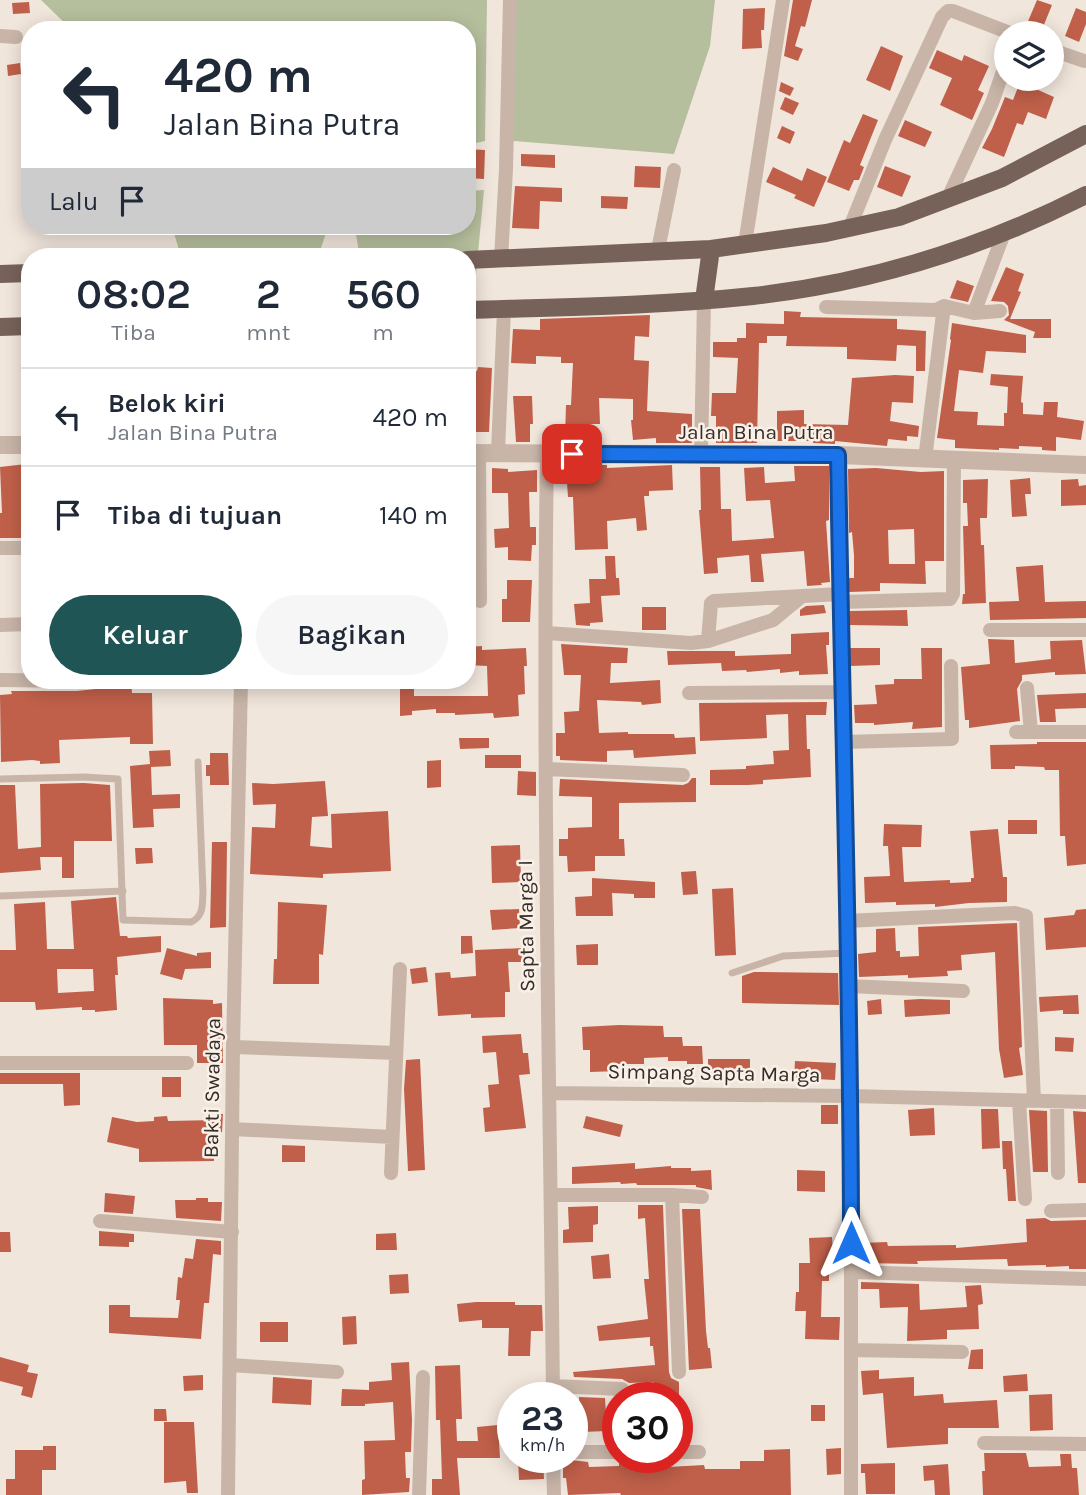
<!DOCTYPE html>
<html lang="id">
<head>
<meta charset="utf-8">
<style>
  :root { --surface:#fff; --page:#f6f6f7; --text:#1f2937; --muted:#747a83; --line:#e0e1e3; --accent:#205555 }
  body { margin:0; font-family:Karla,sans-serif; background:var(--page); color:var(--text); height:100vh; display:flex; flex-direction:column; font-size:26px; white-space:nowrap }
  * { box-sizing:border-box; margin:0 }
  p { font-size:23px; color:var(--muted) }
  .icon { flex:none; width:38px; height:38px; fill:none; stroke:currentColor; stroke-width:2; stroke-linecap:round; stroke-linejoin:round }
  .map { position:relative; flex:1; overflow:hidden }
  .sheet { position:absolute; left:21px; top:248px; width:455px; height:441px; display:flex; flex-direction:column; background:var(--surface); border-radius:28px; box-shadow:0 4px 18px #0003 }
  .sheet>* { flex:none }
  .hud { position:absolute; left:21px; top:21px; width:455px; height:214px; border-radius:28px; box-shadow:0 4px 18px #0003; background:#fff; color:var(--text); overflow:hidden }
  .fabs { position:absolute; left:994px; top:21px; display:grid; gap:14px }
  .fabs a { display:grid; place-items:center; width:70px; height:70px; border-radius:50%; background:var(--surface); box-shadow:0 4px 18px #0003; font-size:35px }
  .speed { position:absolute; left:497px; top:1382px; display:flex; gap:14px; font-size:35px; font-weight:700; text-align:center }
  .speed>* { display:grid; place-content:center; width:91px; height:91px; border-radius:50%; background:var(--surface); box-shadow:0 4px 18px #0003; line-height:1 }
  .speed small { font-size:18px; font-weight:400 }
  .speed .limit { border:10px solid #d22; background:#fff; color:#111 }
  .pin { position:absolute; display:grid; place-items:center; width:60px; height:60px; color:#fff; margin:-30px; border-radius:14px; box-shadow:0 4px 10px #0006 }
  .me { position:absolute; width:77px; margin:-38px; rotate:0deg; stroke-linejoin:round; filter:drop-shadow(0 0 5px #0008) }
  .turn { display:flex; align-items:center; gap:24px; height:147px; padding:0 28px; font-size:32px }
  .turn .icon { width:91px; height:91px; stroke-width:2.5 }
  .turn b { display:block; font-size:49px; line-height:60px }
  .then { display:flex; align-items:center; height:66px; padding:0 28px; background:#0003; gap:14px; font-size:26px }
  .eta { display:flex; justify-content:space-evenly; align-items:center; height:119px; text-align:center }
  .eta b { font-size:42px; font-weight:600; line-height:49px }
  .action { display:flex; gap:14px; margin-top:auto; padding:14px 28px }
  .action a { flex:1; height:80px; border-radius:42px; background:var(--accent); color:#fff; font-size:28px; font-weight:600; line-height:80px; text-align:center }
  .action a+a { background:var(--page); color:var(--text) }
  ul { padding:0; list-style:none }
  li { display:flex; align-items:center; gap:21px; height:98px; padding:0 28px; border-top:2px solid var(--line) }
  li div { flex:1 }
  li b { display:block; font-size:26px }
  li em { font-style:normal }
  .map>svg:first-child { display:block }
  .green { fill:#b6bf9d }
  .building { fill:#c0604a; fill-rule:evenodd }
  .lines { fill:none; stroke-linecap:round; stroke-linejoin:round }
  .service { stroke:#c8b5a8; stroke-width:7 }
  .minor { stroke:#c8b5a8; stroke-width:14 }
  .tertiary { stroke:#c8b5a8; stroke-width:18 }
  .primary { stroke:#77625a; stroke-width:18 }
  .route-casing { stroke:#114b97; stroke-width:18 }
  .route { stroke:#1a73e8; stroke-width:12 }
  .labels { text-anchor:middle; stroke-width:5; stroke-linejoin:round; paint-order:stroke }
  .street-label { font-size:21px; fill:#362c28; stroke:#f9f0e8 }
</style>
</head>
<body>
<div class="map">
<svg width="1086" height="1495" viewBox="0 0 1086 1495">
  <rect width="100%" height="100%" fill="#f1e6dc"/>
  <path class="green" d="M41,0H487L485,141L467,145V30H72Z
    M512,0H715L710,46L674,154L503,140Z
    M484,190L474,295L467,294V257H360L356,235L326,233L318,257H181L172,226H467V191Z"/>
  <path class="building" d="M793,0H812L805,27L801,26L795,46L803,49L798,61L784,56Z
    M1037,0L1052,5L1041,32L1026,26Z
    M29,2L30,13L13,14L12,3Z
    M765,8L764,30H761L762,48L742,49L743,9Z
    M1076,8L1086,12V24L1079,42L1065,36Z
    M881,46L903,56L890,91L866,80Z
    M937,50L962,61L964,55L989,66L978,90L984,93L972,120L940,105L952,78L929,68Z
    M20,63L21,74L8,76L7,65Z
    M781,82L794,88L790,96L779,91Z
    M1020,82L1054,97L1046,119L1028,112L1023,125L1017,123L1004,157L982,148L992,129L1005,97L1013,100Z
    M785,97L799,103L793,115L780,109Z
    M863,114L878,120L860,165L864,167L859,180H854L849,191L827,182L844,140L850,143Z
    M905,120L932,132L925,147L898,136Z
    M782,126L795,132L790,144L777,138Z
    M467,149L485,150L484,179L467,178Z
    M521,154L555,155V168L521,166Z
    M635,166L661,167L660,188L634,187Z
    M885,166L911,176L902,197L877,187Z
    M773,167L802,181L807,168L827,177L814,207L794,198L796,195L766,182Z
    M515,186L562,188V202L540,201L539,229L512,228Z
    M601,196L628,197L627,209L601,208Z
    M1006,267L1024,274L1018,291L1021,292L1010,319H1051V338H1033L1035,332L1004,320L1009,315L1008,306L1004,302L991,301Z
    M957,280L974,286L968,302L950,298Z
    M784,311L801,312L800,317L897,319V329L926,331L925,371H916V346L897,345L896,361L847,359V347L786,346L787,336H767V343H759L757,443H716V416H711L712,393H736L738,358L713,357V342H737V338H746V323L784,324Z
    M650,315L649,337L635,336L634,360L649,361L647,411L692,414V443H656V438L633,440L631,420H633V399L599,398L600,424H581L580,437L565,436L566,405H571L573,363H561V357L536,356V364L511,363L513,329L540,330V319Z
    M952,323L1026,335V353L986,351L983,373L959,370L954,411L978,412L977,425L1004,426V413H1007L1008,387L990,385L991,374L1023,376L1021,402L1023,403V414L1043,415L1044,402H1058L1057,417L1084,421L1081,440L1056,437V451L1042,450V447L1019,446V449L999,448V450L955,448V440L937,438L951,340L950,339Z
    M478,367L492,368L489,432H467V371H477Z
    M895,375L914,376L913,403L892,402L890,421L919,426L918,437L907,436V441L888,439L887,446L835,441V444L813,443V441H777V411L804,410V424L848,425L852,378Z
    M513,396H532L533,424H530V442H516Z
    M26,464L30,498V538H0V513H2L0,467Z
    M595,465H607V468L672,465L673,490L649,491V496H644L647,530L637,531L636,518L607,521L608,549L575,550L573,497H568L566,468Z
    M794,466H829V520L826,521L830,582L821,583L822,585L807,586L804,551L761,554L764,582H751L749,555L717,558L718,573L704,574L699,510H701L700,467H720L721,509H731L732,541L774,538L770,500L746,501L744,468L764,467L765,483L795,481Z
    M492,468L508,469V472L537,470V492H529L530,527H536V545H532L531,561L508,560V547L495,548L494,529L509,528L508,493H492Z
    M876,468L921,472L944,471V561H925L926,584L880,583V591L849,592V578H854V555L852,532L849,533L848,469ZM914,529L915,564H889L888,530Z
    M1030,478L1031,494H1025L1027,516L1012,517L1010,480Z
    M988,479L987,518H980L981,545H984L986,603L962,604L963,594H965L963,526H968L967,503H963V480Z
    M1078,479L1079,486L1086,485V505L1061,506V480Z
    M605,556H615L616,578H619L620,595L601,596L603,622L590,623V626L576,625L574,604L590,603L589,579H606Z
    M467,559H470V597H467Z
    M1043,565L1045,602L1086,601V618L990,620L989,602L1019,601L1016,567Z
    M507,580H532L530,622H502V599H507Z
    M824,605L826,613L800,616V610L806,606Z
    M642,607H666V630H642Z
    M907,610L908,626L850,625V611Z
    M829,632V645H826L828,674L799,675V671L780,673V669L747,672L746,670L722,671L721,663L668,665L667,651H735V656L791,654V634Z
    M988,639L1014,640L1015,663L1051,659L1050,641L1082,640L1086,674L1055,675V672L1022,675V680L1017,689L1020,721L969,728V720H965L961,667L990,664Z
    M561,644L628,648L627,663H611L610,683L660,680L661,703L642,705L641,702L597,700L599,733L628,732V734H674L675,738L695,737L696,754L634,758L633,750L607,751V762L560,760V756H556V733H565L564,712L579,711L581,675H564Z
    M482,646V650L526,648L527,666H524L525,694L518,695L519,716L494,718L493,713L455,715V713H436V709L412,711V715L400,716V681H414V696H488L487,666L467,665V647Z
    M850,648H880V665L850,666Z
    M921,648H942V727L912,729L913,722L874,725V723H855L854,705L877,704L875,685L894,684V679H922Z
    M121,681H131L132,693H152L153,744H130V737L59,740L60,763L40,764V761L32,760L1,762L0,695L12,694L11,691H77L114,687L121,686Z
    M1086,693V708L1055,709L1056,722H1040L1037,695Z
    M827,702L826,715H806L807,749H810L811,777L763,780V784L748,785H710V770L746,769V766L774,764L773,751L789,750L788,714L766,715L767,738L700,741L699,703Z
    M459,738H489V748L460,749Z
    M1037,742H1086V864L1067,866L1065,836H1060L1059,770H1045L1044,767L1015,766V769H991L990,745L1037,744Z
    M170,750L171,766L151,767L152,795L180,794V808L153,809L154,827L133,828L130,766L150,764L149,751Z
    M210,753H228L229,785H210V776H206V765H210Z
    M485,755H521V768H485Z
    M441,760V787L427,788V761Z
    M518,771L536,772V796L517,795Z
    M692,778H696V802L619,803V839H624L625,856H595V871L568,872L567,856H559V839H568V828L592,827V797L559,796L560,779L683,785L688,783Z
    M325,781L328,816L312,817L310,846L332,848L331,814L388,811L391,871L323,874V878L250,874L252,827L275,828L276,804L253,805L252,783L273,784Z
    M84,783L110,785L112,841H74V878H62V857H40L41,870L0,873V785H15L18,849L41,847L40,784Z
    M1008,820H1037V834H1008Z
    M884,824L922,825L921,847H902L904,882L950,880V883L971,882V878H974L970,831L998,829L1003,877H1007V902L969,903L935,907V904L896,905V902L865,903L864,877L890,876L888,846H883Z
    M212,842H227L226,927L210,928Z
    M520,845L521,882L492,883L491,846Z
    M135,848H152L153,863L136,864Z
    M696,871L698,894L683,895L681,872Z
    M592,878L655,882V898H634V894L612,893L613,916H576L575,897L592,896Z
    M733,888L736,955L715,956L712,889Z
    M116,897L120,936H127L128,938L161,936V952L117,957L118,975H115L117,1010L95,1012V1010H82V1007L36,1010L35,1002H0V950H16L14,904L45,902L47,949H74L71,901ZM57,969H93L94,991L58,993Z
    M278,902L327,905L323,955L319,954V984H273L274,959H277Z
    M519,909L520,928L492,930L490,910Z
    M1086,909V947L1046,950L1044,918L1074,915L1076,910Z
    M1017,923L1022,1047L1019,1048L1023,1075L1004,1078L999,1049L995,952L961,955L962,970L947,971L948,976L908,978V975L859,977L858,954L876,952V929L895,928L896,951H900V957L919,956L918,927Z
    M461,936H472L473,953L461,954Z
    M598,944V965H577L576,945Z
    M167,948L197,956V953L211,952V968L185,969L182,980L160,974Z
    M523,948V962H508L510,992H505V1017L471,1018V1014L438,1016L435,973L450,972L451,978L476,976L475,950Z
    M426,967L428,982L412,984L410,969Z
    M754,972L838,973L839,1005L742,1003V976Z
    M1078,995L1079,1014H1063V1010L1040,1012L1039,997Z
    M163,998L213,1000V1004L222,1003L223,1063H197V1045H164Z
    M881,999L882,1014L868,1015L867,1001Z
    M920,999L950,1000V1014L905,1017L904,1000Z
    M619,1025L663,1026L664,1037H682L683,1046H702L703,1064H687V1061H668V1057L644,1058V1064H619V1071L590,1072V1050H583L582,1027Z
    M521,1034L523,1053H528L530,1074L519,1075L526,1128L485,1132L483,1108L490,1107L488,1085L499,1084L496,1052L483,1053L482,1036Z
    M1055,1037L1074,1038L1073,1052L1055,1051Z
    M420,1059L425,1170L408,1171L404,1089L406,1060Z
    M708,1059H750V1074H708Z
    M795,1061L836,1063L835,1080L794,1078Z
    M0,1073H80V1105L64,1106L63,1084H0Z
    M162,1077H181V1097H162Z
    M821,1105H838V1124H821Z
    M934,1108L935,1135L910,1136L908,1110Z
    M981,1109H998L1000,1148L982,1149Z
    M1029,1110L1047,1111L1048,1172H1033Z
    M1073,1111L1086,1112V1183H1078Z
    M217,1114H223L222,1132L214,1133V1161L139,1162V1149L107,1142L112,1117L137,1122L154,1121V1117L167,1116L168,1121L215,1120Z
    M586,1116L623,1125L620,1137L583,1128Z
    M1002,1141H1012L1016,1201H1008L1006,1169H1003Z
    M282,1145L305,1146V1162H282Z
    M635,1163V1169L671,1166V1168H691V1171L711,1170L712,1190L696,1187V1185H637L636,1183L621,1184L620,1182L572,1184V1167Z
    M797,1170L825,1171V1192L797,1191Z
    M105,1193L135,1196L133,1214L104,1212Z
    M196,1198H208V1202H222L221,1221L176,1218L175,1200H196Z
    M638,1205H663L669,1372L671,1378L679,1382V1398H654V1382L629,1383L622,1379L574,1377L573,1372L655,1365L653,1346H650V1337L599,1341L597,1326L648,1319L644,1279H649L645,1218L638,1219Z
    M598,1206V1224L593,1225V1242L563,1243V1230L569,1229L568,1207Z
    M682,1209H700L706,1331L708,1348H710L712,1368L689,1370Z
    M1045,1218L1051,1221L1086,1220V1269H1069V1266L1046,1267V1265L1008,1266L1007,1259L917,1261L918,1264L861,1263V1243L887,1242L888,1246L956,1245V1248L1027,1242L1026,1219Z
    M99,1231L134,1234V1242H129V1247L99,1246Z
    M0,1232H10L11,1252H0Z
    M396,1233L397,1250H376V1234Z
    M832,1237L833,1255H829V1281H822L821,1317H840L839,1340L805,1339L806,1311H795L796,1292H799V1263H810L809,1238Z
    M196,1239L221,1241V1255L213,1254L209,1303H204L201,1339L109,1333V1305H130V1317L178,1318L180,1300H176L178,1277L182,1278L185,1258L193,1259Z
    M609,1254L611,1278L593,1279L591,1256Z
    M408,1274L409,1293L390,1294L389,1275Z
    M861,1282L919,1284L920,1310L967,1307L965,1286L981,1285L983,1304L978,1305L979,1329L947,1330V1339L907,1341L908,1307L880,1308L879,1289H861Z
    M476,1302H515V1305H542L543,1331H531L530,1356H508L509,1328H482V1320L459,1322L457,1304Z
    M356,1316L357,1344L343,1345L342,1317Z
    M260,1322H288V1342H260Z
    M983,1349V1369H968L971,1350Z
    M0,1357L29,1365L27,1372L38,1374L32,1398L21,1395L23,1387L0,1381Z
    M409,1362L412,1420L411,1452H405L406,1478H410L409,1492L362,1495V1480L365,1479L364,1441L395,1440L393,1402L365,1404V1406H341L342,1389L369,1390V1382L392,1380L391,1363Z
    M460,1365L462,1419H456L457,1441H478L477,1427L498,1425L500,1458H457L460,1495H432V1479H442L440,1420H436L435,1366Z
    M879,1370V1379L914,1377V1396L943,1394L944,1403L997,1400L999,1428H948V1444L887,1448L883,1393L863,1395L861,1371Z
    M1027,1374L1028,1391L1004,1392L1003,1376Z
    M203,1375V1390L184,1391L183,1376Z
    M273,1377L312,1380L311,1405L272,1403Z
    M1052,1394L1053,1430L1030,1431L1029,1395Z
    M579,1397L605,1398L607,1431L581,1432Z
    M811,1405H825V1421H811Z
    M154,1409H166L167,1421H154Z
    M164,1422H194L198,1493H187L186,1481L164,1483Z
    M43,1446H56V1470H42V1495H6V1479H15V1450H43Z
    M841,1448V1474L827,1475L826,1449Z
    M790,1449L791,1495H621L620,1493L568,1495L566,1478H563V1459L588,1462L589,1467L619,1466V1461L626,1458H667L668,1467L704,1465L705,1469H740V1461H764V1450Z
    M984,1453H1026L1029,1467L1061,1466L1060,1454H1071L1072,1468H1077L1079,1495H983L982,1471H985Z
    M518,1458H543L544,1479L519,1480Z
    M895,1463V1494H866L865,1473H861V1464Z
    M948,1464L950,1495H935L934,1480L924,1481L923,1466Z"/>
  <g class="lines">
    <path class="service" d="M0,779L84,777L118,779L123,920L191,922C204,916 202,905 203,893L198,762
      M0,896L123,891
      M732,973L783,956L847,953"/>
    <path class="minor" d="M0,36L16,37
      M1052,50L1084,61
      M948,198L992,103L1006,63
      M850,227L885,140L942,17L948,11H953L1010,33
      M745,244L783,0
      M658,250L674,170
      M501,259L506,169L510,0
      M826,307L936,310L944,306L974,313L1000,311
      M974,313L1004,233
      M498,452L504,309
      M479,453L480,601
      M547,453C542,768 550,1083 553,1398
      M701,455L704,300
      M838,455L841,692L851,1096V1495
      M925,459L944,306
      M0,548H30
      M840,602L950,599L953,594L954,461
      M0,625L30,624
      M990,630H1086
      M547,633L691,643L708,641L711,603L714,601L840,594
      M708,641L773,620L802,596
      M0,680L77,681
      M1027,688L1031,732
      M689,693L841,692
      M1016,732H1086
      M843,742L952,739L951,666
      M547,769L683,775
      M846,921L1015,913L1026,916L1034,1101
      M848,986L963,991
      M233,1047L396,1053
      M0,1063H187
      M550,1093L851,1096L1086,1102
      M1019,1101L1025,1199
      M1057,1102L1058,1173
      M233,1129L392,1137
      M391,1173L400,969
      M551,1195H672L702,1197
      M672,1195L679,1372
      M1051,1211L1086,1210
      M100,1221L232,1232
      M851,1272L1086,1279
      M851,1350L962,1352
      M231,1365L337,1372
      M553,1386L622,1389
      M984,1443L1086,1444
      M572,1452H618
      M677,1452H699
      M553,1458L554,1495
      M228,1495L233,1047L241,681
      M419,1495L423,1377"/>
    <path class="tertiary" d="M0,445H30
      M467,453L838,455L1086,465"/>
    <path class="primary" d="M467,260L711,249L826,233L899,217L1002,178L1086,134
      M0,274L30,273
      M704,300L711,249
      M467,310C562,307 659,306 753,296C869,283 982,248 1086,195
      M0,327L30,326"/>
  </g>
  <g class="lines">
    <g class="route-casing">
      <path id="route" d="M572,454L838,455C842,718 851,980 851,1243"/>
    </g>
    <use href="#route" class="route"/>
  </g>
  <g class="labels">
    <g class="street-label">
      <text x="756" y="439">Jalan Bina Putra</text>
      <text transform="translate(526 926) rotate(-91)" y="7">Sapta Marga I</text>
      <text transform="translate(714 1073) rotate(1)" y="7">Simpang Sapta Marga</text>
      <text transform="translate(212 1088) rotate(-89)" y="7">Bakti Swadaya</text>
    </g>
  </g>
</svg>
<div class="fabs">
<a><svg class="icon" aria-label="layers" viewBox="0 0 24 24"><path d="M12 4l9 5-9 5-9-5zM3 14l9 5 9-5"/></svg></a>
</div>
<div class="speed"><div>23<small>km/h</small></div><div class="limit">30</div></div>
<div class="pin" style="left:572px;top:454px;background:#d93025"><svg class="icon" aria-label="arrive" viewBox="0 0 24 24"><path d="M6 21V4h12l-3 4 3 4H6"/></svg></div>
<svg class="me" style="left:851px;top:1243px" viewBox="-20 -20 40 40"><path d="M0-17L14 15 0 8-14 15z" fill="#1a73e8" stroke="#fff" stroke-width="4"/></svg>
<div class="hud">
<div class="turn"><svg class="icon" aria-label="left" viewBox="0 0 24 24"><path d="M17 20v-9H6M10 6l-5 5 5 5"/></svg><div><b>420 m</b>Jalan Bina Putra</div></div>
<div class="then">Lalu<svg class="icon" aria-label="arrive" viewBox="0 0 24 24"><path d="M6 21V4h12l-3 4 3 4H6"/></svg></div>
</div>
<section class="sheet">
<div class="eta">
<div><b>08:02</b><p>Tiba</p></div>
<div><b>2</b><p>mnt</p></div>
<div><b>560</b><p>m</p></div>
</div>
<ul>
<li><svg class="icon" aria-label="left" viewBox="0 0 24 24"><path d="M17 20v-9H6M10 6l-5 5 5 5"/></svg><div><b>Belok kiri</b><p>Jalan Bina Putra</p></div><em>420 m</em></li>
<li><svg class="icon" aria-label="arrive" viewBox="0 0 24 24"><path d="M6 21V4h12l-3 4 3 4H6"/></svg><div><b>Tiba di tujuan</b></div><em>140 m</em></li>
</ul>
<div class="action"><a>Keluar</a><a>Bagikan</a></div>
</section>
</div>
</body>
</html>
